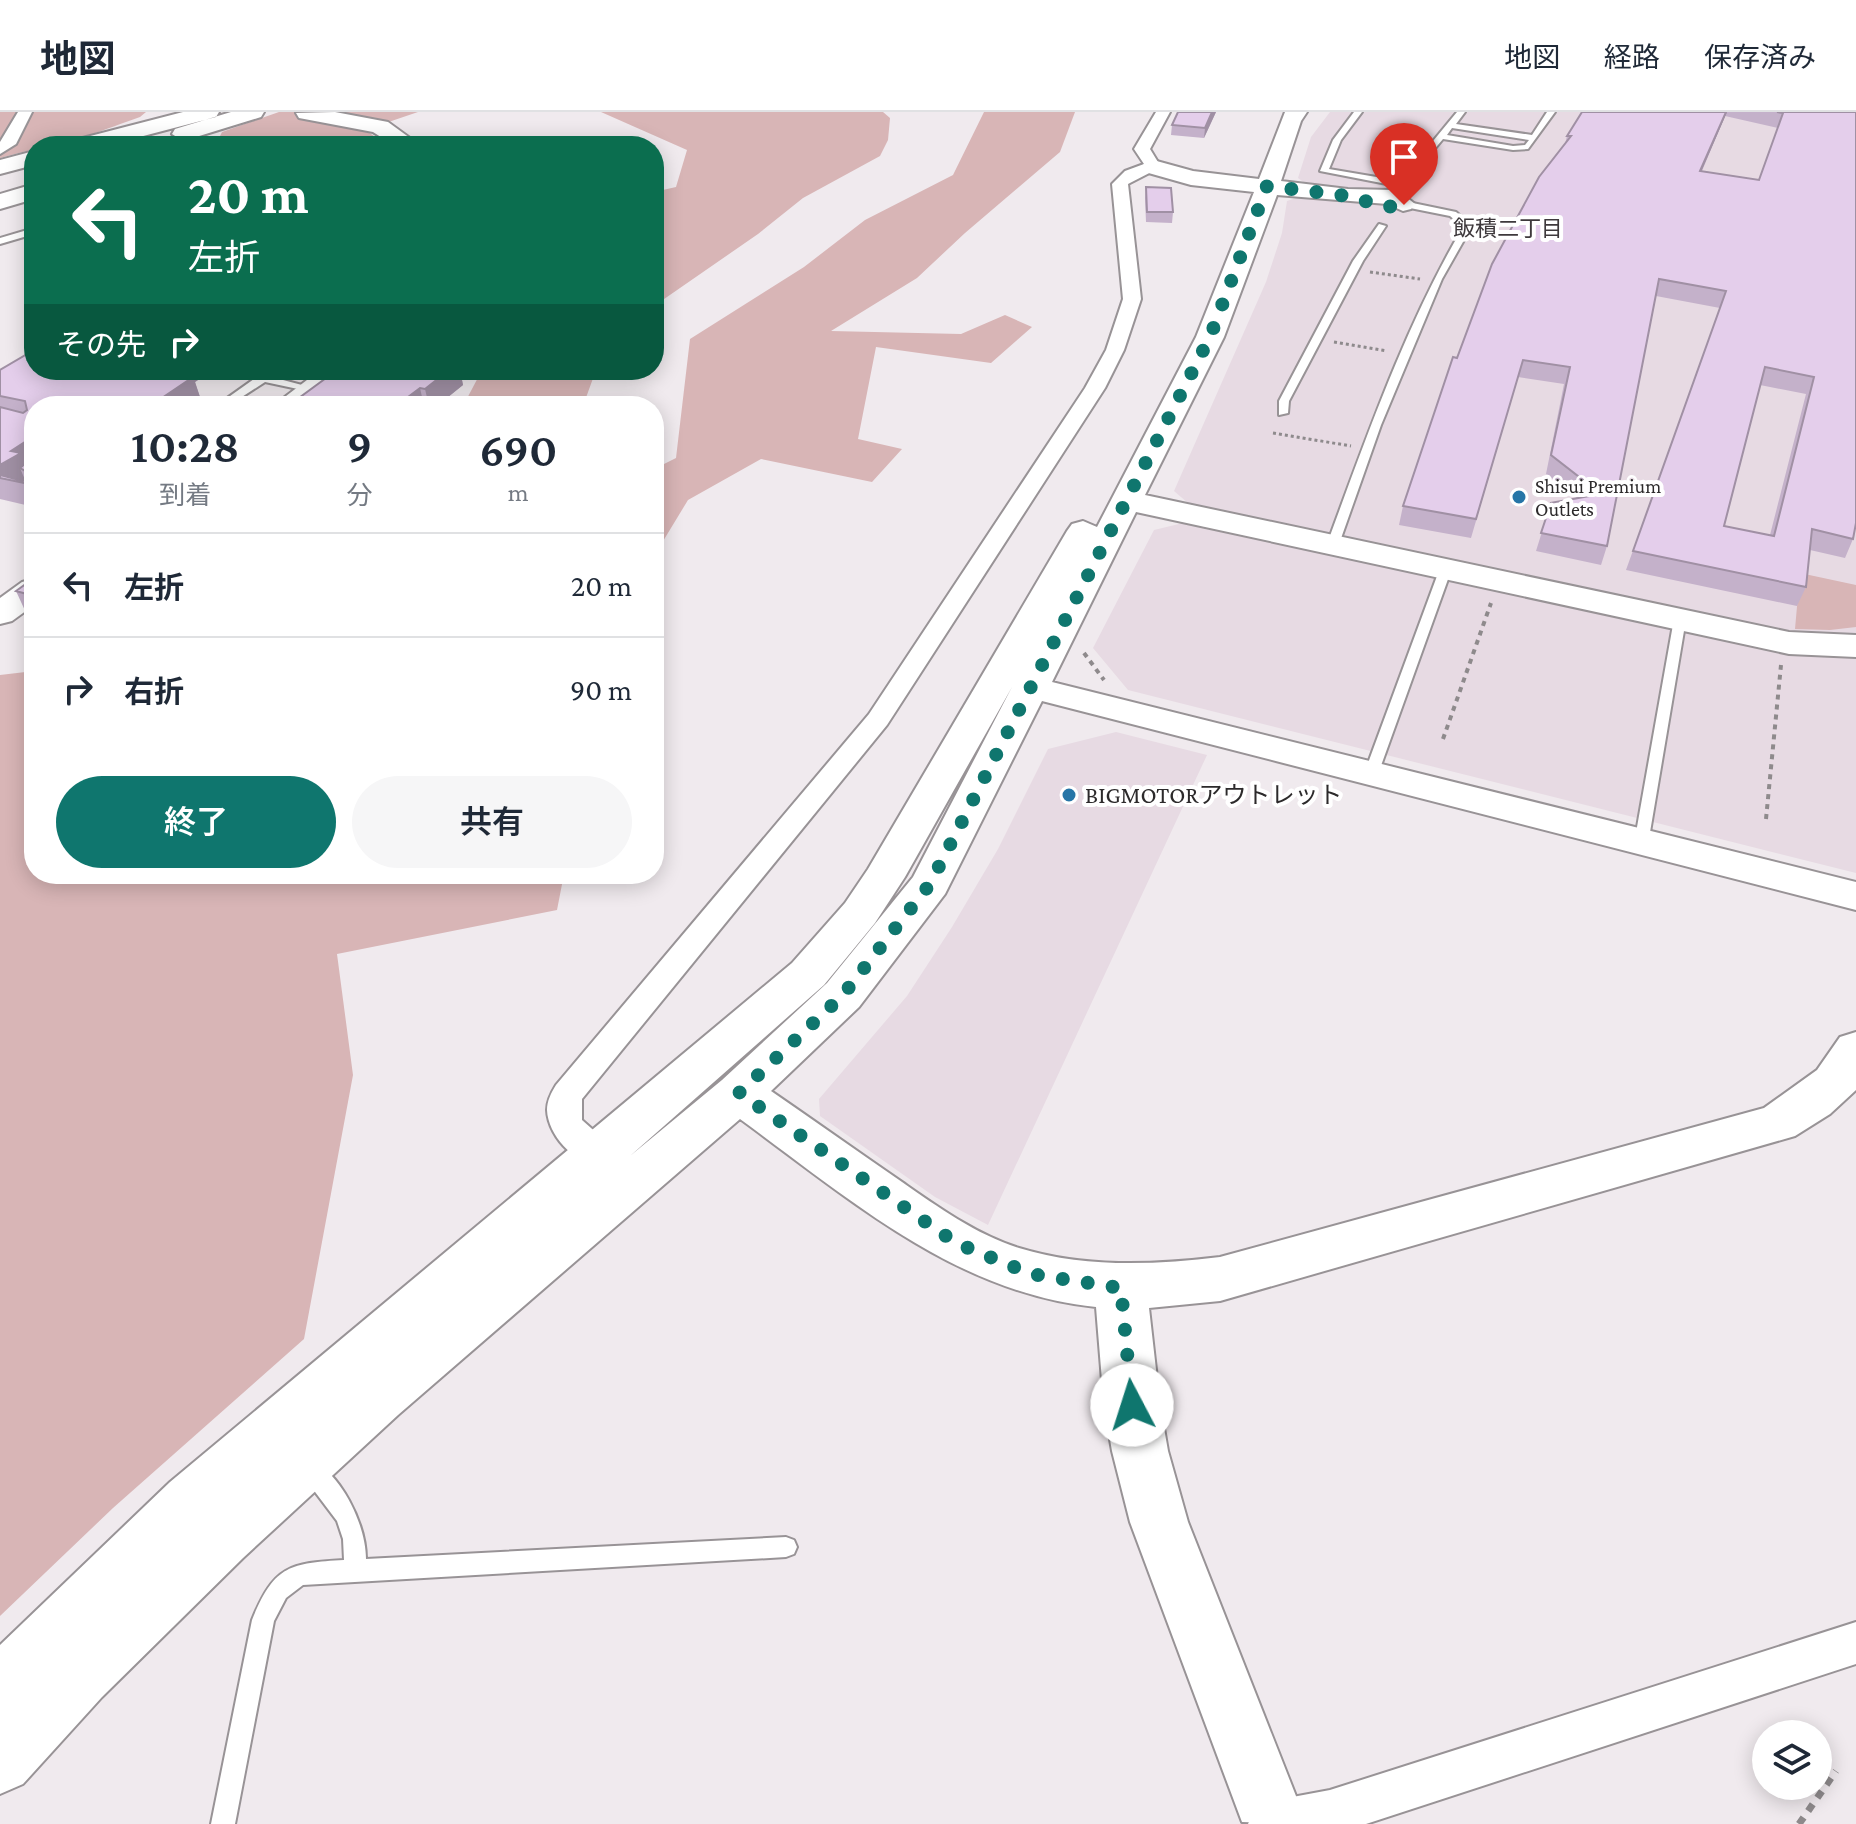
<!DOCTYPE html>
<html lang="ja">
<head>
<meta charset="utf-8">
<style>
  :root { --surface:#fff; --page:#f6f6f7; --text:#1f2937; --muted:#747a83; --line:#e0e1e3; --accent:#0f766e }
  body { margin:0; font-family:"Crimson Pro","Noto Sans JP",serif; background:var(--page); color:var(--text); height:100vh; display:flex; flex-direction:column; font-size:30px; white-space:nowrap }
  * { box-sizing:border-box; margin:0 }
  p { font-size:26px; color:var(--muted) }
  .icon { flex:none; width:44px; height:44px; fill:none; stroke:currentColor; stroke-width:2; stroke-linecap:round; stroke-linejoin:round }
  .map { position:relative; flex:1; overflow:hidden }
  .sheet { position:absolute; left:24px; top:284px; width:640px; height:488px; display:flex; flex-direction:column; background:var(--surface); border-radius:32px; box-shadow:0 4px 20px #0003 }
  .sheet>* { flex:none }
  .hud { position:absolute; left:24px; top:24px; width:640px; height:244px; border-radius:32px; box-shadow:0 4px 20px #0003; background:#0b6e4f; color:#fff; overflow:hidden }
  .tools { position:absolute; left:1752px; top:1608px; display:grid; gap:16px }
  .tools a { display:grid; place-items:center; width:80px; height:80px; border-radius:50%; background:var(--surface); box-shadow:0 4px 20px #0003; font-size:40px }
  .pin { position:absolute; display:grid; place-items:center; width:68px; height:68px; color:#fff; margin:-82px -34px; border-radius:50% 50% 50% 0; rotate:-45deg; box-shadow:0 0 8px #0007 }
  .pin .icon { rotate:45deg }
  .me { position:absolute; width:88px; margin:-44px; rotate:355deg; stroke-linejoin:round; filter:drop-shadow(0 0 6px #0008) }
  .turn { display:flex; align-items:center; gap:28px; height:168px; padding:0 32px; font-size:36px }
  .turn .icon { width:104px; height:104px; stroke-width:2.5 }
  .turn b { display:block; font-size:56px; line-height:68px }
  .then { display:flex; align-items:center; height:76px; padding:0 32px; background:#0003; gap:16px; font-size:30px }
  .eta { display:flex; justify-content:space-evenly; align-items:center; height:136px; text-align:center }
  .eta b { font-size:48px; font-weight:600; line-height:56px }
  .action { display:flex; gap:16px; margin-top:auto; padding:16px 32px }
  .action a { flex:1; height:92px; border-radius:48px; background:var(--accent); color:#fff; font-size:32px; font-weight:600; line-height:92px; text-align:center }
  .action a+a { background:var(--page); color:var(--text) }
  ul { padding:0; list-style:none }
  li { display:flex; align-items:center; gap:24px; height:104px; padding:0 32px; border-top:2px solid var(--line) }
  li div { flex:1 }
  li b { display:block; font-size:30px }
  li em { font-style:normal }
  header { display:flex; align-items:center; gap:48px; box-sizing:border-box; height:112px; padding:0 40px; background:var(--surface); border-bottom:2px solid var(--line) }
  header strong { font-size:38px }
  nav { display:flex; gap:44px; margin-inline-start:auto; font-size:28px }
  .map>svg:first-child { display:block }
  .built { fill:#e7dae3 }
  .green { fill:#d8b5b6 }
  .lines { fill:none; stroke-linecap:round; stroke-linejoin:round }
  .lane-casing { stroke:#989396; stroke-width:4 }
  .street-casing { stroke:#989396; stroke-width:4 }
  .secondary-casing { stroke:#989396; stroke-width:4 }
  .highway-casing { stroke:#989396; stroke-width:4 }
  .path-far2 { stroke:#8e8a8c; stroke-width:3; stroke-dasharray:3 3; stroke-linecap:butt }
  .path-far1 { stroke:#8e8a8c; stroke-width:4; stroke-dasharray:5 5; stroke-linecap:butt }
  .path { stroke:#8e8a8c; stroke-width:7; stroke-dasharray:8 8; stroke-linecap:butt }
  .lane { fill:#fff; fill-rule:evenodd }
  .street { fill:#fff; fill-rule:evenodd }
  .secondary { fill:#fff; fill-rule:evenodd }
  .highway { fill:#fff; fill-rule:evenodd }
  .wall { fill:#c4b1ca; fill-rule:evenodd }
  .shaded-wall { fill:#a090a4 }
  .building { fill:#e4ceeb; stroke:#a090a4; stroke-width:2; fill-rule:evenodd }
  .route { stroke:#0f766e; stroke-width:14; stroke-dasharray:0 25.2 }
  .poi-dot { fill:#2675a7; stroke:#fff; stroke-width:3 }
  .labels { text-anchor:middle; stroke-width:8; stroke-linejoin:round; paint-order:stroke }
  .far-poi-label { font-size:20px; fill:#2c2a2b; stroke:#fff; text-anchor:start }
  .far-neighbourhood-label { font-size:22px; fill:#3e393c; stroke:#fff }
  .poi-label { font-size:24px; fill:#2c2a2b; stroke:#fff; text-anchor:start }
</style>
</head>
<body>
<header>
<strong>地図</strong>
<nav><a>地図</a><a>経路</a><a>保存済み</a></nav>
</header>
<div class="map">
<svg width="1856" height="1712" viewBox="0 0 1856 1712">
  <rect width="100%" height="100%" fill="#f0eaee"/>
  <path class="built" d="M1330,0H1856V761L1128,578L1093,536L1154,418L1183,411L1188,391L1174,379L1266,170L1282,121L1287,89L1302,84L1306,72L1298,66L1311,25Z
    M1116,620L1207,643L988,1113L935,1085L820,1004L819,987L907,884L952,815L998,737L1048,637Z"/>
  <path class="green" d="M0,0H146L140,5C107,16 69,34 34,34V37L0,46Z
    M279,0H418L365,18L389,34H215L222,20Z
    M601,0H883L890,6L888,28L880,44L803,86L758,122L654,194V80L676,75L687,38Z
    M984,0H1075L1060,40L965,121L917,166L831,219L961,222L1005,203L1032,215L991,251L876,235L858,327L902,337L872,370L761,347L688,388L654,444V357L676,346L690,227L804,155L865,108L953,63Z
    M482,258H596L583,294H463Z
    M1800,461L1856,473V515L1830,518L1795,517Z
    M34,559V762H564L557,798L337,842L353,963L304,1227L113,1396L0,1504V563Z"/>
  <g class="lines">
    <g class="lane-casing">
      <path id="lane" d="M1354,0H1362L1341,28L1329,57L1400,69L1457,0H1465L1456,12L1532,23L1547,0H1555L1528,37L1513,38L1443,27L1395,84L1391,81L1397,74L1320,59L1333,28ZM1452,16L1529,28L1525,33L1513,34L1447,23Z
        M1403,89L1456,100L1472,114L1442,167L1381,313L1339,432L1333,436L1327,432C1367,324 1405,214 1463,115L1450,104L1400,94L1399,92Z
        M1379,112L1386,114L1363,149L1289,289L1288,301L1279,303V289L1353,149Z
        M34,116V122L0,132V126Z
        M222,258L258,262L259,258H267L268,264L317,277L312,280L265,270L228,294H216L254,267Z
        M1446,452L1452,456L1378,662L1376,665H1366L1364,662L1440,456Z
        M1680,503L1686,507L1648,732L1641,737L1634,732L1674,507Z
        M307,1346C341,1359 366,1413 366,1447L786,1425L794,1428L797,1435L794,1442L786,1445L303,1473L286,1486L274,1509L235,1712H211L252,1508C274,1454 289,1451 344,1448L343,1427L337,1409L297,1356L300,1349Z"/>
    </g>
    <g class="street-casing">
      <path id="street" d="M18,0H32L16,32L0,42V30Z
        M1156,0H1170L1150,37L1161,55L1128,72L1141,187L1124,238L1105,276L887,613L582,987V1008L609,1032L614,1041L609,1050C581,1060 548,1026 547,998C547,989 551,981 556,973L869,602L1085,276L1106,238L1123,187L1112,72L1125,59L1144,52L1134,37Z
        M1856,1510V1552L1366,1712H1248L1255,1696L1271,1689L1330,1678Z"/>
    </g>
    <g class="secondary-casing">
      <path id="secondary" d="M335,0L388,10L421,34H395L373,20L299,6L296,1Z
        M1285,0H1307L1301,9L1281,69L1348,77L1392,78L1400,80L1415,92L1411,97L1403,99L1387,92L1277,83L1224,225L1145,383L1789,520L1856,523V545L1789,542L1136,400L1052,570L1856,770V798L1042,589L945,782L859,895L771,979C815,1009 858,1040 902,1070C938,1095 977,1123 1019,1136C1084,1156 1153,1153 1220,1145L1764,996L1817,958L1840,925L1856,920V978L1830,1002L1795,1024L1220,1189L1149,1196L1160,1293L1168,1339L1188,1410L1307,1712L1242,1710L1130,1410L1112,1339L1104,1293L1096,1195C956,1181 850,1087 740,1007L398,1303L243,1446L102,1585L23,1672L0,1682V1533L170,1370L792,851L845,791L868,757L1067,419L1072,412L1083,409L1097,415L1196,225L1254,80L1191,73L1145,60L1142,55L1145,50L1153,48L1193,59L1259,67ZM1012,575L913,765L827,871L722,968L630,1044L824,873L875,811L905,765Z
        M320,258H352L307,294H273Z
        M34,467V493L12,509L0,512V486L22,470Z"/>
    </g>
    <g class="highway-casing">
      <path id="highway" d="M183,0H219L216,5L105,34H68L71,29Z
        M231,0H264L261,5L183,29L172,22L175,17Z
        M34,39V53L0,62V48Z
        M34,72V87L0,97V82Z"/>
    </g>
    <path class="path-far2" d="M1370,160L1420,167
      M1334,230L1387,239
      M1273,321L1351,334"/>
    <path class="path-far1" d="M1084,541L1104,568
      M1443,627L1491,491
      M1766,707L1781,553"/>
    <path class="path" d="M1799,1712L1836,1659"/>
    <use href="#lane" class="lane"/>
    <use href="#street" class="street"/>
    <use href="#secondary" class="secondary"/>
    <use href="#highway" class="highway"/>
  </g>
  <path class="wall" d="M1178,0H1216L1204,26L1171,23L1172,13Z
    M1582,0H1856L1853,427L1845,446L1810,438L1806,475L1797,494L1626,458L1720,196L1656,184L1607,434L1601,453L1536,439L1551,391L1577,386L1546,362L1564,272L1518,265L1471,426L1399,413L1403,394L1457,246L1565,32L1567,24ZM1725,4L1778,16L1759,68L1702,59ZM1760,273L1806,282L1770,423L1724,414Z
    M1146,75L1173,100L1172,111L1146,110L1145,86Z
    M0,258H213L195,270L201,288L192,294H34V395L0,387Z
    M337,258H460L463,273L437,294H288Z
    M34,466V505L27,503L16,479Z"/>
  <path class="shaded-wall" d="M1212,0H1216L1204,26L1205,16Z
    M1726,0H1727L1695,74L1700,59Z
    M171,258H213L195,270L201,288L192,294H150L168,260Z
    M441,258H460L463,273L437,294H429L425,277Z
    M420,276L424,294H396Z
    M34,324V354L27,360L20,356L25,368L21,370L0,366V353L11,339Z"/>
  <path class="building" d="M1178,0H1212L1205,16L1172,13Z
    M1582,0H1726L1700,59L1759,68L1783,1L1777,0H1856V411L1853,427L1812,417L1806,475L1633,439L1726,179L1659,167L1607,434L1541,421L1551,391L1601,382L1551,343L1570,255L1523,248L1476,407L1403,394L1453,245L1457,246L1492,152L1539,65L1571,24H1567ZM1765,255L1814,265L1774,424L1724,414Z
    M1146,75L1171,76L1173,100H1147Z
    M34,238V258H171L168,260L193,265L150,294H34V324L11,339L21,341L0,353V295L23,301L27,298L25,289L0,284V258Z
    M337,258H449L425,277L420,276L396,294H288Z
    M27,342L34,343V373L0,366V363L23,369L27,360L20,356L27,350Z
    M34,466V484L16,479Z"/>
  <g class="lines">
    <path class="route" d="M1132,1293L1121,1176L1031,1162L956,1131L739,981L843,883L930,772L1210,225L1267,74L1348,84L1385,95L1404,93"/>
  </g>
  <g class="poi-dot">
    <circle cx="1519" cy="385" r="8"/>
    <circle cx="1069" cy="683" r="8"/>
  </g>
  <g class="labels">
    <g class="far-poi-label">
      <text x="1535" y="381">Shisui Premium<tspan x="1535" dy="23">Outlets</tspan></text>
    </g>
    <g class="far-neighbourhood-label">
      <text x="1508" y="124">飯積二丁目</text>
    </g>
    <g class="poi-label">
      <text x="1085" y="691">BIGMOTORアウトレット</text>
    </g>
  </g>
</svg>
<div class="tools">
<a><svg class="icon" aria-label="layers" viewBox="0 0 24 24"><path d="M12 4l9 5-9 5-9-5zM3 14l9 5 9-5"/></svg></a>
</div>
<div class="pin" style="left:1404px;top:93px;background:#d93025"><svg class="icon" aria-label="arrive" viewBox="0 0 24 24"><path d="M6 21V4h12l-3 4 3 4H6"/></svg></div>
<svg class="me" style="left:1132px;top:1293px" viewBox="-20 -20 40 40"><circle r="19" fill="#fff"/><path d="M0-13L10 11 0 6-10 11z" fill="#0f766e"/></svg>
<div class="hud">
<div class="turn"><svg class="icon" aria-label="left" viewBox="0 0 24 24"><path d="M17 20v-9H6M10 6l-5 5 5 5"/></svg><div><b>20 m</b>左折</div></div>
<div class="then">その先<svg class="icon" aria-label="right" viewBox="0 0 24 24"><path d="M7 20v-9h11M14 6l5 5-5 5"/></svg></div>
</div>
<section class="sheet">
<div class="eta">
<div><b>10:28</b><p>到着</p></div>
<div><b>9</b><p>分</p></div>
<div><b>690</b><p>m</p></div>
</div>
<ul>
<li><svg class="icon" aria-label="left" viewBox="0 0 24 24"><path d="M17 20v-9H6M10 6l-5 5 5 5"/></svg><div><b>左折</b></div><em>20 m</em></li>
<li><svg class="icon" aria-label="right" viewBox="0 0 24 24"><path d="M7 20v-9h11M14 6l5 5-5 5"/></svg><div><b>右折</b></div><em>90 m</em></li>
</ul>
<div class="action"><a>終了</a><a>共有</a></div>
</section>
</div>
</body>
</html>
